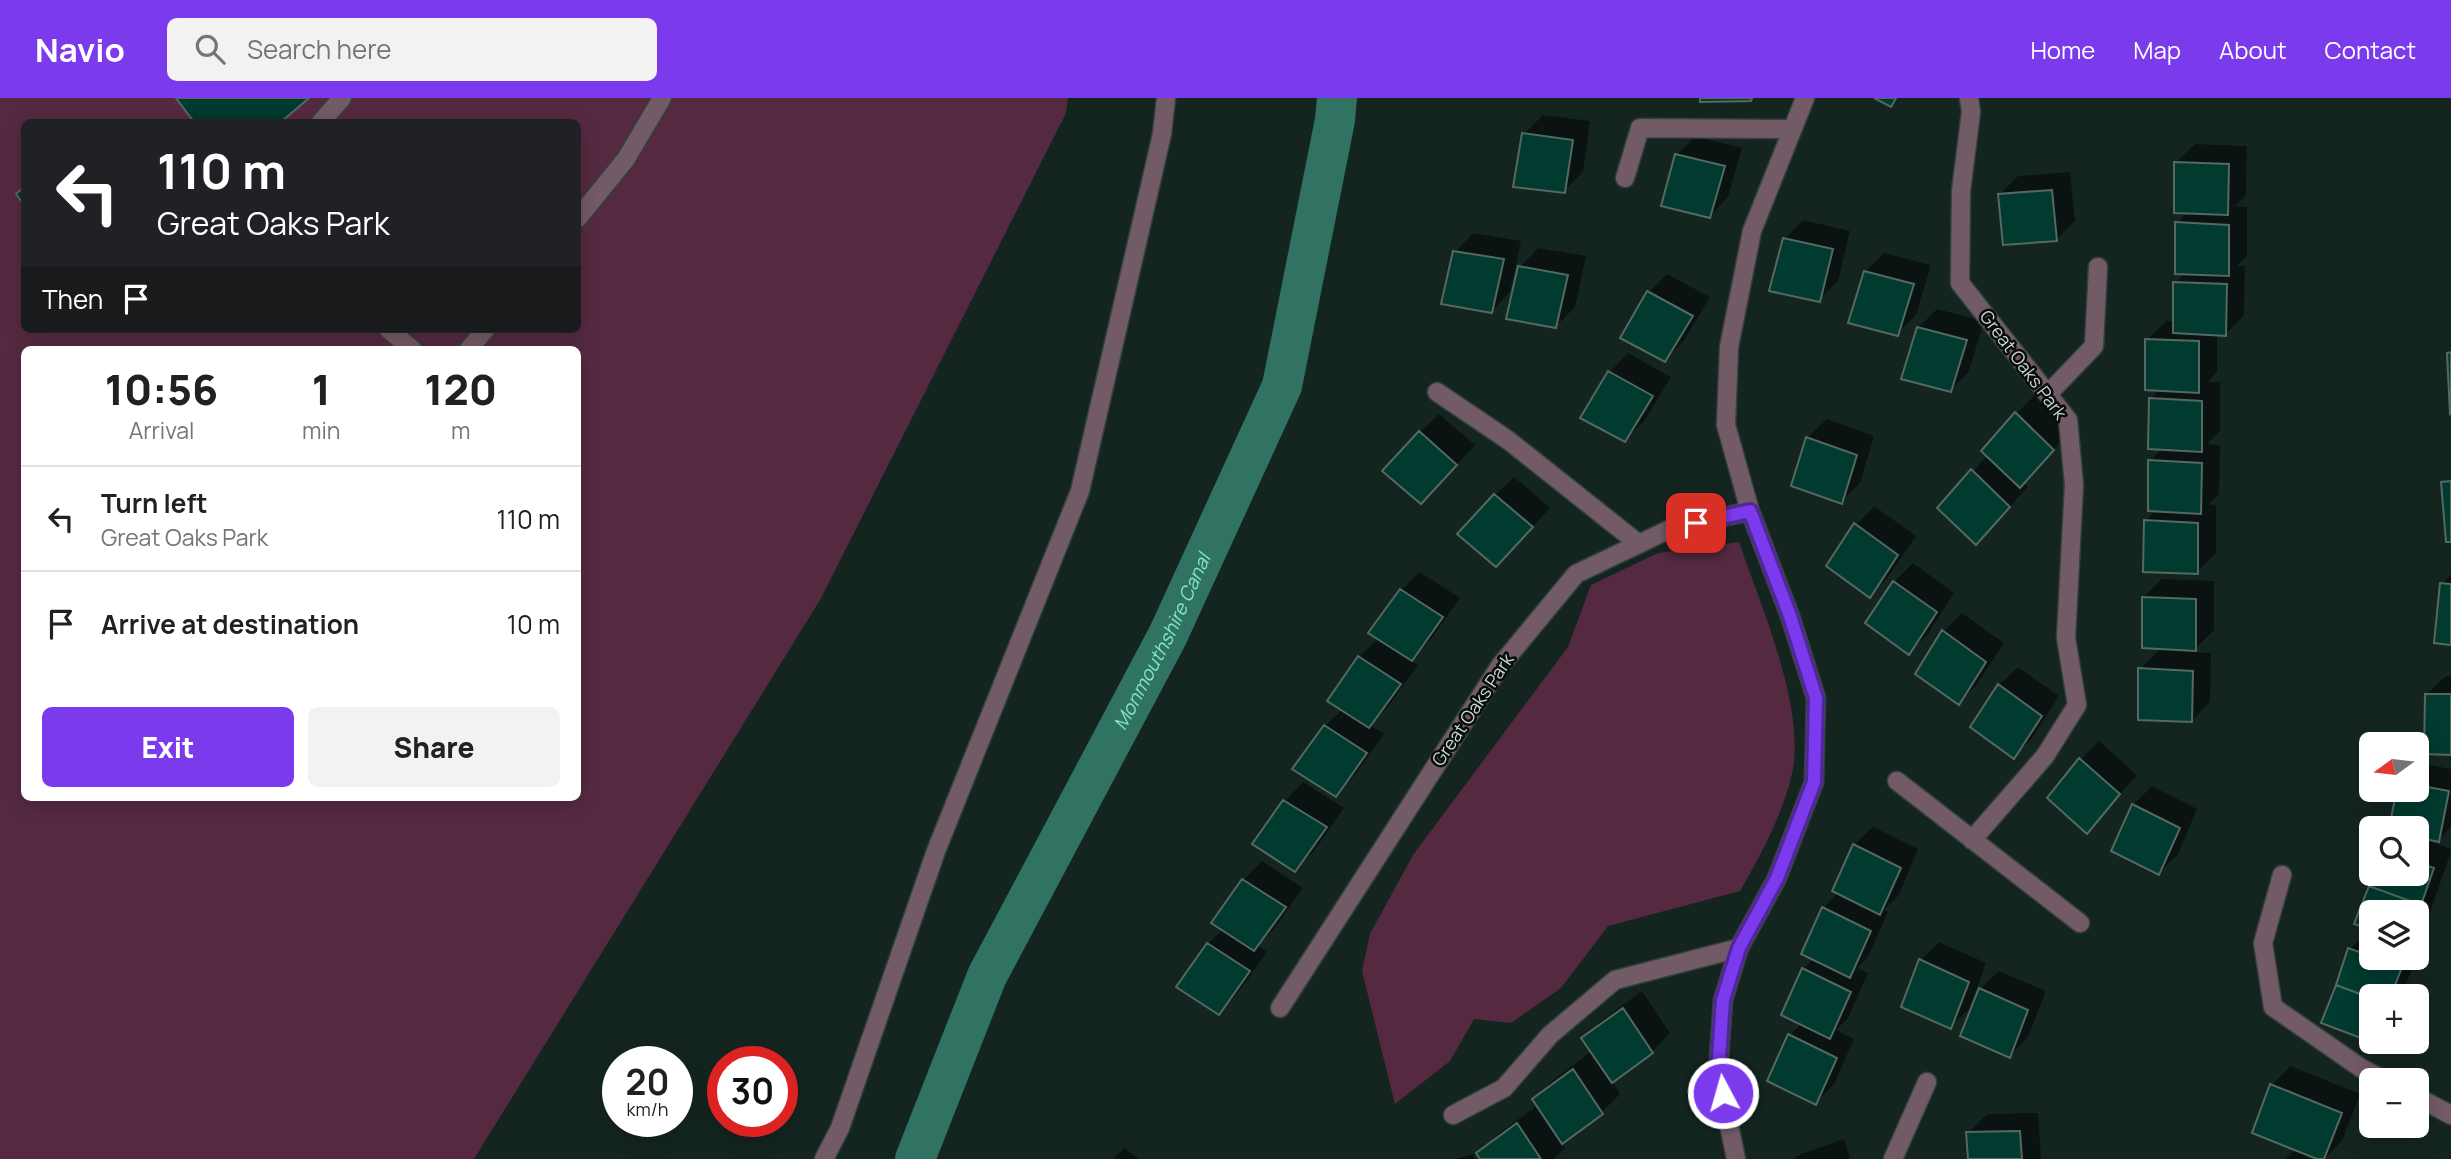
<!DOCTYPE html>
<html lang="en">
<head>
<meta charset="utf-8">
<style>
  :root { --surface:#fff; --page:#f2f2f2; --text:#202124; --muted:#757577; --line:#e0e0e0; --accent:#7c3aed }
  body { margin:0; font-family:Manrope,sans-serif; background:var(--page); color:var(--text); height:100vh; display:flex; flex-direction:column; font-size:26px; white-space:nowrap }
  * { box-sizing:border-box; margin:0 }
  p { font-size:23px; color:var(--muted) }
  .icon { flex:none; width:38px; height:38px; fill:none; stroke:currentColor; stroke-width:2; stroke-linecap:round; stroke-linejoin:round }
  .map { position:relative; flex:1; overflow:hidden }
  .side { position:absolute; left:21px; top:248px; width:560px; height:455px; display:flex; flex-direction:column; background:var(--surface); border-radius:10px; box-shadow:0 4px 18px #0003 }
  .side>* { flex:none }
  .banner { position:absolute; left:21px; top:21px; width:560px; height:214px; border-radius:10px; box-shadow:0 4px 18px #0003; background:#202124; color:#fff; overflow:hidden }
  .needle { width:46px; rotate:255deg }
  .buttons { position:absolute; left:2359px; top:634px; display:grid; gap:14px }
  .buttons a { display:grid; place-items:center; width:70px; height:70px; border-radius:10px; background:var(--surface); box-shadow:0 4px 18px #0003; font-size:35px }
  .speed { position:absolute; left:602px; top:948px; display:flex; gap:14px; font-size:35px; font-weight:700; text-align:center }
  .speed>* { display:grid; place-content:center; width:91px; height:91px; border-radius:50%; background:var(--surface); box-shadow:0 4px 18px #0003; line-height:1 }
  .speed small { font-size:18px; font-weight:400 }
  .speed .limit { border:10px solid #d22; background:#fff; color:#111 }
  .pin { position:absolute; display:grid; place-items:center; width:60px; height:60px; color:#fff; margin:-30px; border-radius:14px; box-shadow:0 4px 10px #0006 }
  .me { position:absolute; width:77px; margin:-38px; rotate:354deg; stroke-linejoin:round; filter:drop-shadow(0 0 5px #0008) }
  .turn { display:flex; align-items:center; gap:24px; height:147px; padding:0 21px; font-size:32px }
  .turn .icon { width:91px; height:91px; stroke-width:2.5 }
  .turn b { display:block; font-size:49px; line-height:60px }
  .then { display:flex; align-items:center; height:66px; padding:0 21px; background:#0003; gap:14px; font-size:26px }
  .eta { display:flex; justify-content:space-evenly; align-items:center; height:119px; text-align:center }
  .eta b { font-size:42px; font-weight:800; line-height:49px }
  .button { display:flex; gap:14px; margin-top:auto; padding:14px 21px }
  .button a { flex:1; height:80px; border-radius:10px; background:var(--accent); color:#fff; font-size:28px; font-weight:800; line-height:80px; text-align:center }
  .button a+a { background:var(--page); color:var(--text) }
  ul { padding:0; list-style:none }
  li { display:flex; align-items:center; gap:21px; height:105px; padding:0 21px; border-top:2px solid var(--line) }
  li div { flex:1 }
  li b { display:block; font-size:26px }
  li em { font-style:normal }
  header { display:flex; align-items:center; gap:42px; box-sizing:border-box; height:98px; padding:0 35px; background:var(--accent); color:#fff }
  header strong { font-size:33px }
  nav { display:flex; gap:38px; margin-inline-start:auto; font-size:24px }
  .search { width:490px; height:63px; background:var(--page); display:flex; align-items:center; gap:18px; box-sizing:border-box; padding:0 24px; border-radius:10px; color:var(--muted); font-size:26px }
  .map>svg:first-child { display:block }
  .green { fill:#552a41; fill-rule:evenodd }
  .shadow { fill:#0007 }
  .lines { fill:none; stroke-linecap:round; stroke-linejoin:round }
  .canal { stroke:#317363; stroke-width:40 }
  .building { fill:#013a2f; stroke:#556862; stroke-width:2 }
  .minor-casing { stroke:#31413c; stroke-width:21 }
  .minor { stroke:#725b66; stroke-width:18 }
  .route-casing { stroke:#51269a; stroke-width:18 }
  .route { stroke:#7c3aed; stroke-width:12 }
  .labels { text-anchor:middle; stroke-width:5; stroke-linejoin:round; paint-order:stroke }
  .street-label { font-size:18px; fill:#cad5d1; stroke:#060c0a }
  .water-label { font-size:19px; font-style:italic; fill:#81e6cb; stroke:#060c0a }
</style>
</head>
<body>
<header>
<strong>Navio</strong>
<div class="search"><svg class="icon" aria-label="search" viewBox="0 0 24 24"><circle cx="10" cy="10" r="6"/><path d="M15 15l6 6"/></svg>Search here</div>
<nav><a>Home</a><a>Map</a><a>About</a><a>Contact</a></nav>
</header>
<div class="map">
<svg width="2451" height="1061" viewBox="0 0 2451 1061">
  <rect width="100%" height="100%" fill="#142520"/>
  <path class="green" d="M0,0H1068L1066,15L820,502L474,1061H0ZM24,24H578V231H24ZM24,252H578V700H24Z
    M1739,444C1761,509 1806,609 1792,676C1782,718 1761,756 1740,793L1608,828L1561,890L1511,925L1474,921L1450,963L1395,1006L1362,873L1370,836L1413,757L1568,549L1591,487L1658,455Z"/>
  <path class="shadow" d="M178,0H307L279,24H196Z
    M1543,17L1590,23L1583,74L1564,93L1524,36Z
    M1695,38L1742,50L1728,99L1710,118L1677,57Z
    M2195,46L2247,48L2246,97L2235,108L2247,109V158L2237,168H2245L2244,217L2226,236H2217V274L2208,284H2220V333L2207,346L2220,347L2219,396L2209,406L2216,407V455L2197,474L2145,423L2156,412L2150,363L2162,350L2150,301L2160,291L2147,242L2166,223H2175V185L2185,175L2177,125L2188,114L2176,64Z
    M2070,74L2075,123L2056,142L2000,96L2018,78Z
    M1803,122L1850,133L1838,183L1819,202L1785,141Z
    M1473,135L1521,143L1510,194L1492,213L1455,154Z
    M1538,150L1586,158L1575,209L1556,228L1520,169Z
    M1884,155L1931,167L1916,217L1897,236L1865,174Z
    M1667,176L1710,199L1683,244L1665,262L1649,194Z
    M1937,211L1984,223L1969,273L1951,292L1919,229Z
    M1628,255L1671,279L1644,323L1625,342L1610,274Z
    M2035,297L2071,332L2023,385L2028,389L1976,445L1940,410L1988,357L2016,316Z
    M1439,316L1475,347L1440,385L1420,334Z
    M1827,321L1874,338L1860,385L1841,404L1793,386L1808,339Z
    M1514,379L1550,410L1515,448L1495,397Z
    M1874,408L1916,438L1888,479L1870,498L1856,427Z
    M1913,465L1954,495L1928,536L1909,555L1894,484Z
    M1420,474L1460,500L1430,542L1411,562L1418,567L1388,609L1370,627L1384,636L1354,678L1335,697L1295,671L1325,628L1343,611L1359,559L1379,540L1401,492Z
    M2451,476V545L2442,486Z
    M2162,481L2214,483V532L2192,554L2211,555L2210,604L2192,623L2140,571L2162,549L2143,499Z
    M1962,515L2004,545L1977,586L1959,605L1944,533Z
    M2018,569L2059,598L2032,640L2014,658L1999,587Z
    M2446,578H2451V655L2427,596Z
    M2099,643L2137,677L2087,734L2080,662Z
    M2419,665L2451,671V729L2438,742L2423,741L2451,751V754L2426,825L2417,834V814H2371V859H2416L2402,898H2371V942L2324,924L2350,851L2371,830L2357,825L2417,775Z
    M1303,684L1344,710L1314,753L1295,772L1255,746L1285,703Z
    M2152,688L2197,711L2178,756L2159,775L2133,707Z
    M1873,729L1918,751L1899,797L1884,812L1888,814L1868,859L1857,870L1868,875L1848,920L1836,932L1854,941L1834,986L1816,1005L1770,982L1790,937L1802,925L1803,871L1814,860L1823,810L1838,795L1854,747Z
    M1262,763L1303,790L1273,832L1258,847L1267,854L1237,896L1219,915L1208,846L1223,831L1214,825L1244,782Z
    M1939,844L1986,865L1969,911L1950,929L1921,862Z
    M1999,873L2046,893L2028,939L2010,958L1980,891Z
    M1642,893L1670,935L1652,954L1612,983L1620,996L1602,1014L1561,1045L1565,1050L1554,1061H1482L1478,1055L1497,1037L1538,1007L1534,1001L1552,983L1592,953L1584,941L1602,922Z
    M2290,968L2360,996L2342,1043L2324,1061H2285L2296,1051L2272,987Z
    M2038,1015L2041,1061H1970L1968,1035L1987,1016Z
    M1844,1041L1850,1061H1794L1798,1057Z
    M1124,1050L1139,1061H1114Z
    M1473,1056L1474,1061H1456Z"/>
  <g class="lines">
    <path class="canal" id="s1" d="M915,1061L987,878L1168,537L1282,288L1335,22L1337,0"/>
  </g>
  <path class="building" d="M176,0H309L281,24H194Z
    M1700,0H1752L1751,3L1700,4Z
    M1874,0H1896L1891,9Z
    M1522,35L1573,42L1565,95L1513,89Z
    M1675,56L1725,68L1710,120L1661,108Z
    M2174,64L2229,66L2228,117L2174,115Z
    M24,89V107L16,96Z
    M2052,92L2057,143L2003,147L1998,96Z
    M2175,124L2229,127V178L2175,176Z
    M1783,140L1833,151L1820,204L1769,193Z
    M1453,153L1504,161L1492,215L1441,206Z
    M1518,168L1568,177L1556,230L1506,221Z
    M1864,173L1914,186L1898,238L1848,225Z
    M2173,184L2227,186L2226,238L2173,235Z
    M1647,193L1693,218L1665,264L1620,240Z
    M1917,229L1967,242L1951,294L1901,281Z
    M2145,241L2199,243V295L2145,292Z
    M2451,254V315L2450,316L2447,255Z
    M1608,273L1653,298L1625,344L1580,320Z
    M2149,300L2202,303V354L2148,351Z
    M2015,314L2054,352L2020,390L1981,353Z
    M1419,333L1457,367L1421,406L1382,373Z
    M1806,339L1857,357L1842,406L1791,388Z
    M2148,362L2202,365L2201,416L2148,413Z
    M1971,371L2010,409L1976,447L1937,410Z
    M2451,383V444H2446L2441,384Z
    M1494,396L1533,429L1496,469L1457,436Z
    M2144,422L2198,425V476L2143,474Z
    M1854,425L1898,457L1870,500L1826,468Z
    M1893,483L1937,514L1909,557L1865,525Z
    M2440,485L2451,486V547L2434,545Z
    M1400,491L1443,519L1412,563L1368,535Z
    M2142,499L2196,501V553L2142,550Z
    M1942,532L1986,564L1959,607L1915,576Z
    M1358,558L1401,586L1369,630L1327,603Z
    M2138,570L2193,573L2192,624L2138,622Z
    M1998,586L2042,618L2014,661L1970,629Z
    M2425,596H2451V657L2424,656Z
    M1324,627L1367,655L1336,699L1292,671Z
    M2079,660L2120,696L2087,736L2047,700Z
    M2417,687L2449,693L2439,744L2417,739V730H2389L2397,691H2417Z
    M1283,702L1327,729L1295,774L1252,746Z
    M2132,706L2180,730L2159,777L2111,753Z
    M1853,746L1901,770L1880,817L1832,793Z
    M2417,764L2434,770L2421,807L2369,788L2373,775H2417Z
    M1242,781L1286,809L1254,853L1211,825Z
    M2369,788L2421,807L2417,820V814H2371V832L2354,826Z
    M1822,809L1871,833L1850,880L1801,856Z
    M1207,845L1250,873L1219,917L1176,889Z
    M2348,850L2402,869L2391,898L2371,900L2336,887Z
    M1919,861L1969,884L1951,931L1901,909Z
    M1802,870L1851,894L1830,941L1781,917Z
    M2336,887L2371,900V943L2374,945L2321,925Z
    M1979,890L2028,912L2010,960L1960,938Z
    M1623,910L1653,955L1612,985L1581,940Z
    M1788,936L1837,960L1816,1007L1767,983Z
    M1573,971L1603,1016L1562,1046L1532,1001Z
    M2270,986L2342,1015L2324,1061H2317L2252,1035Z
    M1517,1025L1541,1061H1480L1476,1055Z
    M2020,1033L2022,1061H1968L1966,1034Z"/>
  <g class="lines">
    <g class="minor-casing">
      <path id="minor" d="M1969,0L1971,14L1961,93L1960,185L2068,322L2074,387L2066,540L2077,607L2045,658L1972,742
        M321,24L342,0
        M1625,80L1640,30L1792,31
        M578,120L626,61L662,0
        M388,231L413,252
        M468,252L486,231
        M1437,294L1508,342L1639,446
        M2048,296L2094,248L2098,169
        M1897,683L2080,825
        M2282,777L2263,845L2273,909L2361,970L2384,982
        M1280,910L1500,568L1576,476L1670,431L1750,413
        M2417,999L2451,1017
        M1453,1017L1504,990L1550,937L1615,882L1739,850
        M824,1061L840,1030L936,753L1080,393L1162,36L1166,0
        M1736,1061L1718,973L1723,902L1739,850L1777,780L1814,684L1816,600L1790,518L1750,413L1726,327L1729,249L1752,133L1805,0
        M1893,1061L1927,984"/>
    </g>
    <use href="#minor" class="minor"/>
  </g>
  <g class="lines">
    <g class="route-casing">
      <path id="route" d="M1696,425L1750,413L1790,518L1816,600L1814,684L1777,780L1739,850L1723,902L1718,974L1723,995"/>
    </g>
    <use href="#route" class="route"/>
  </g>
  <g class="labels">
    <g class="street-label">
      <text transform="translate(2023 267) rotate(53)" y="6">Great Oaks Park</text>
      <text transform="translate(1473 612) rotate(-56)" y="6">Great Oaks Park</text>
    </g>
    <g class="water-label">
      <text dy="7" stroke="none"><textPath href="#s1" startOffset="574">Monmouthshire Canal</textPath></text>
    </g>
  </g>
</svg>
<div class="buttons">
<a><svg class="needle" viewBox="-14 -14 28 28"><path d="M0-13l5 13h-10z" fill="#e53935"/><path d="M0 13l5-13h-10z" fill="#757577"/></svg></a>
<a><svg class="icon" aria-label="search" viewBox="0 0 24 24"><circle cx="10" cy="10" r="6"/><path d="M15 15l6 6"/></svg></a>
<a><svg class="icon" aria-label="layers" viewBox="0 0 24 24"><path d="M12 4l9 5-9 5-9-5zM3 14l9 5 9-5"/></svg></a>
<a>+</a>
<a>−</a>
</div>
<div class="speed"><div>20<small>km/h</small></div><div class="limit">30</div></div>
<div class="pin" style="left:1696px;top:425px;background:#d93025"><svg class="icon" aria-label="arrive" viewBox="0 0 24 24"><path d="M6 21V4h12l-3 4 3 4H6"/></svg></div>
<svg class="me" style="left:1723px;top:995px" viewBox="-20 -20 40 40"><circle r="17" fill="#7c3aed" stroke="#fff" stroke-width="3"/><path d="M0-11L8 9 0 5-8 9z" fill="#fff"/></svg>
<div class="banner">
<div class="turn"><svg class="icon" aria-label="left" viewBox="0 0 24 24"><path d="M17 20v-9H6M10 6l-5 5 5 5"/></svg><div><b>110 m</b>Great Oaks Park</div></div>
<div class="then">Then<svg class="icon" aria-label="arrive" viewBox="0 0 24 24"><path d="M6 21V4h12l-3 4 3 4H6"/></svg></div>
</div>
<section class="side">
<div class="eta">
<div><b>10:56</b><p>Arrival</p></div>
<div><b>1</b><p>min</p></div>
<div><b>120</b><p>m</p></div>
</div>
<ul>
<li><svg class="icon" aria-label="left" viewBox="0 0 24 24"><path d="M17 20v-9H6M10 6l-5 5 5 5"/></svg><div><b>Turn left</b><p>Great Oaks Park</p></div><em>110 m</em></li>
<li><svg class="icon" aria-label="arrive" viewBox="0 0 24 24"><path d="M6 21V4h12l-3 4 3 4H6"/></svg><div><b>Arrive at destination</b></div><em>10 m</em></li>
</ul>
<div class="button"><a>Exit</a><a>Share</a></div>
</section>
</div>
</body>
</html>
